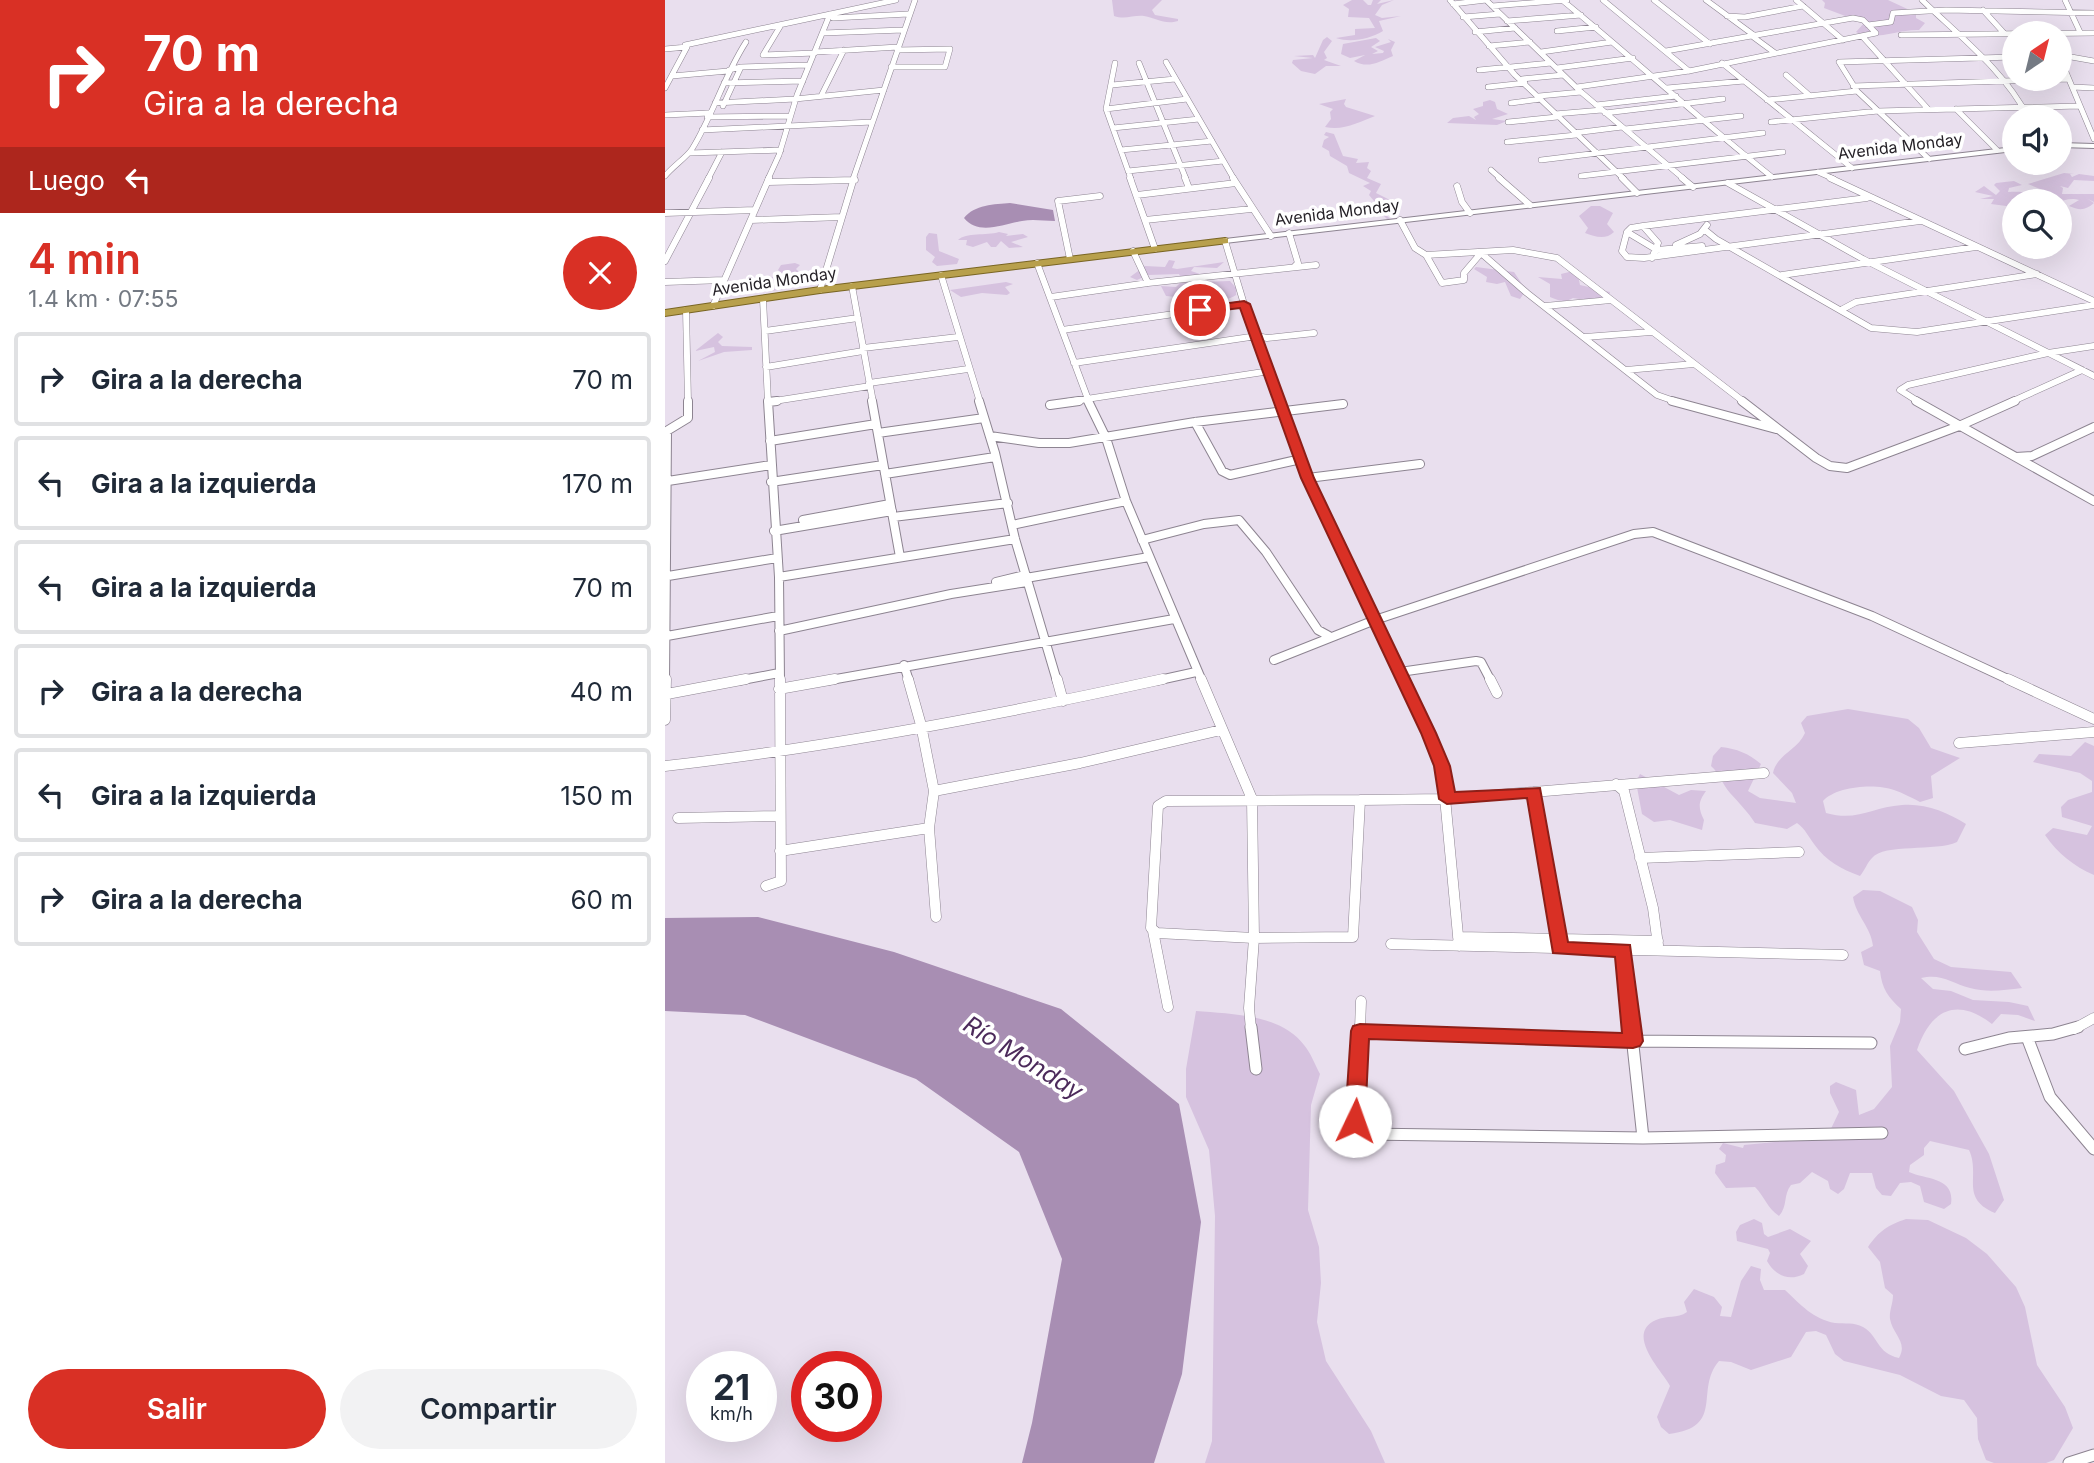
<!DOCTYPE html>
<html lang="es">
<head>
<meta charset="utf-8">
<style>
  :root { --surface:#fff; --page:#f2f2f3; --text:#1f2937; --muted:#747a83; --line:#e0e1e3; --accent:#d93025 }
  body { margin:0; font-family:Inter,sans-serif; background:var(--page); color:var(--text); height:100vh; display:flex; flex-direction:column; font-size:26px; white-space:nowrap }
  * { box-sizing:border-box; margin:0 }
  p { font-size:23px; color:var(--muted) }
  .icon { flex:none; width:38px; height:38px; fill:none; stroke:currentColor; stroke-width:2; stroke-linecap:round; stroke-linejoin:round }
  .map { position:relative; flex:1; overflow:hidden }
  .sheet { display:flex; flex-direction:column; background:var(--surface); width:665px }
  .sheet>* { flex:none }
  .hud { background:#d93025; color:#fff; overflow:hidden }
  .needle { width:46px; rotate:35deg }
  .fabs { position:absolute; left:1337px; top:21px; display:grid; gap:14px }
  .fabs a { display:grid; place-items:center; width:70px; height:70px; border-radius:50%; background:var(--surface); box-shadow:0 7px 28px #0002; font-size:35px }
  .speed { position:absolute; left:21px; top:1351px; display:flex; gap:14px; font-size:35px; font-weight:700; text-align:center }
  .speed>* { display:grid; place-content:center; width:91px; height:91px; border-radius:50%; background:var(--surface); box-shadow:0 7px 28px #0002; line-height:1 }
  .speed small { font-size:18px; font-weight:400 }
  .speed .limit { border:10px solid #d22; background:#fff; color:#111 }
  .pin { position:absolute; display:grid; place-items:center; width:60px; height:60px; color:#fff; margin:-30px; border:4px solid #fff; border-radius:50%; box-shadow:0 2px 7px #0007 }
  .me { position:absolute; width:77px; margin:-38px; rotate:3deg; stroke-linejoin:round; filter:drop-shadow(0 0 5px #0008) }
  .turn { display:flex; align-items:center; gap:24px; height:147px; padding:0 28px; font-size:32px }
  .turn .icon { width:91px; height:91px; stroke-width:2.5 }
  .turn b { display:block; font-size:49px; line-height:60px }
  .then { display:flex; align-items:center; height:66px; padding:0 28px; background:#0003; gap:14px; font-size:26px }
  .round { display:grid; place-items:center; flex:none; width:74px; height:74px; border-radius:37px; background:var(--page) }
  .summary { display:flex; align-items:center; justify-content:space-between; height:119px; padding:0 28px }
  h1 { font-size:42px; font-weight:600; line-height:52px; color:var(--accent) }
  .action { display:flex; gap:14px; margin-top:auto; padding:14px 28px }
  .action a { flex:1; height:80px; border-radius:42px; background:var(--accent); color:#fff; font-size:28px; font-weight:600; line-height:80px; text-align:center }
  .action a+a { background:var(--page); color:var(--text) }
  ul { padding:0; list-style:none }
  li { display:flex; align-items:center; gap:21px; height:94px; margin:0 14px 10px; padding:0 14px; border:4px solid var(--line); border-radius:7px }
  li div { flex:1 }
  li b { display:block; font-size:26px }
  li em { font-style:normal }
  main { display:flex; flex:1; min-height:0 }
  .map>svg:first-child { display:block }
  .green { fill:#d6c2df }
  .water { fill:#a88eb3 }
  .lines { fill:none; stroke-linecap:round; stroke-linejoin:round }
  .minor-far4-casing { stroke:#8d8491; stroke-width:6 }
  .minor-far3-casing { stroke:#8d8491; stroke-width:7 }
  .minor-far2-casing { stroke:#8d8491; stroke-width:10 }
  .minor-far1-casing { stroke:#8d8491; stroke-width:11 }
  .minor-casing { stroke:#8d8491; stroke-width:13 }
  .secondary-casing { stroke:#8d8491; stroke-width:2 }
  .trunk-casing { stroke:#796523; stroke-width:2 }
  .minor-far4 { stroke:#fff; stroke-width:5 }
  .minor-far3 { stroke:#fff; stroke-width:6 }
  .minor-far2 { stroke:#fff; stroke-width:8 }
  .minor-far1 { stroke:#fff; stroke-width:10 }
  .minor { stroke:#fff; stroke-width:11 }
  .secondary { fill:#fff; fill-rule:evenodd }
  .trunk { fill:#b8a04c; fill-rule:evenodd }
  .route { fill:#d93025; stroke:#8d1f18; stroke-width:2 }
  .labels { text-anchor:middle; stroke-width:7; stroke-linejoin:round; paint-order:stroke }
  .far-street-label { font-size:16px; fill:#262228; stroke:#fff }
  .near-water-label { font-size:24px; font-style:italic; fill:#4c2a5b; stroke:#fff }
</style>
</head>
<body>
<main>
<section class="sheet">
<div class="hud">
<div class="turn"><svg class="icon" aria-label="right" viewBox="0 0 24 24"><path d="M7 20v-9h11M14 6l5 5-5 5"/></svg><div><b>70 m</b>Gira a la derecha</div></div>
<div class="then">Luego<svg class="icon" aria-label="left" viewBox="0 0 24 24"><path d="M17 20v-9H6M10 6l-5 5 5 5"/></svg></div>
</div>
<div class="summary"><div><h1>4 min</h1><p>1.4 km · 07:55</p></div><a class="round" style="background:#d93025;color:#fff"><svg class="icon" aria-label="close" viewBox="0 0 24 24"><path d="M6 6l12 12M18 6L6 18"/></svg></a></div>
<ul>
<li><svg class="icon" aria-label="right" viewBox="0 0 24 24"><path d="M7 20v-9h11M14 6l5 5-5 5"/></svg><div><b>Gira a la derecha</b></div><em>70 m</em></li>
<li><svg class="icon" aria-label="left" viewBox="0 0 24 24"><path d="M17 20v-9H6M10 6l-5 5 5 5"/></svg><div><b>Gira a la izquierda</b></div><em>170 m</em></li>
<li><svg class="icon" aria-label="left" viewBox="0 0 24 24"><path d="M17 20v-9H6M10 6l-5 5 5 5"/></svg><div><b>Gira a la izquierda</b></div><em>70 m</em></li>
<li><svg class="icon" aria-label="right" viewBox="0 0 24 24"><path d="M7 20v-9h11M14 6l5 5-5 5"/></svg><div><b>Gira a la derecha</b></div><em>40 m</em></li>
<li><svg class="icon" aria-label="left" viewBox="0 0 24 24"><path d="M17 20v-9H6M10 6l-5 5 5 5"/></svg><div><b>Gira a la izquierda</b></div><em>150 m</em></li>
<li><svg class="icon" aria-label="right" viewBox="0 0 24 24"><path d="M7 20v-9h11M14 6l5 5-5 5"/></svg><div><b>Gira a la derecha</b></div><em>60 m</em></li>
</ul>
<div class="action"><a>Salir</a><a>Compartir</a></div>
</section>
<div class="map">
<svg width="1429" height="1463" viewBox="0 0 1429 1463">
  <rect width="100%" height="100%" fill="#e9dfee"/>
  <path class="green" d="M447,0H497L487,10L490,15L513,19V21C499,25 492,18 479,16C468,15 460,20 449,16Z
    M687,0H698L703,5H706L708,0H716L712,4L729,0L717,5L710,15L717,18L736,16L714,21L718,31C705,39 686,43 671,38L690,35V29L710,28L704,18L683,17L684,9L678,5Z
    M1157,0H1223L1251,13V18L1260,23L1254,30C1233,29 1209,42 1191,32L1199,23L1159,8L1160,3Z
    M662,37L667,41L659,52L662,58L659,60L676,66H661L650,74L636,71L627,63L628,60L648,58L629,56L648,55L650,58L658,40Z
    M711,38L715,41L706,47L713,51L707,54L718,53L719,51L710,47L726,42L723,39L730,42L726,50L728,56C714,62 703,69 689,61L700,55L685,58L676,54L678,44Z
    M681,99L679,104L681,107L710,116C694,122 679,131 660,127L666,119L665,112L668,109L654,104Z
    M825,100L830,102L832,109L843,114L827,119L842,121L832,125L782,123L788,118L804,116L811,120L809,117L814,114L808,109L818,106V102Z
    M661,132L669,134L678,156L693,159L691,163L704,162L702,168L706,171L702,178L716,184L711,193L729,202L714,207L725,219H722L707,204L709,201L704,195L706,191L698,186L705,183L684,173L682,166L665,156L664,151L657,147L659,140L664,137L659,135Z
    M1399,173L1409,174H1405L1407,177L1414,174L1429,176V181L1409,180L1403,188L1395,186L1398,188L1397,194H1429V202L1423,199L1429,203C1421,210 1415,211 1404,206L1414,200C1402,196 1390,207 1380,197L1385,193L1363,184Z
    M1349,181L1357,185L1344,188L1343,192C1354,192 1367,190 1374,201H1349V207L1326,204L1329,199H1315L1328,196L1310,192L1319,186L1331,195L1335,191L1329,185L1331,183Z
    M926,206H935L948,213L942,224L949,232C941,240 930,237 920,233L923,228L914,216Z
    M334,232L343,234L341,236L358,234L363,237L346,242L358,247L344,248L336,241L331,247H326L322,242L308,247L301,245L302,240H293C301,232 321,236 334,232Z
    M264,233L272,234L274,251L294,259L292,264L272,266L267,262L270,257L261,250V237Z
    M504,260L510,261L507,268L512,269L559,262L552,268L529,267L526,271L535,274L560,272L535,280V282L565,281L571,288V295C557,304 547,298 531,300L521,290L511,297L501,296L496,286L511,287L517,281L514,274L483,275L472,280L465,277L480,266L500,267Z
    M130,263L135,265L131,269L133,271L152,272C138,274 129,277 115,278L112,284L120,289L99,292L105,282V278L117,274L113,270L116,265Z
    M811,267L849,272L861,290L855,299L846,296L840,282L832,284L821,282L822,277L809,269Z
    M904,272H915L919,276L914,280L915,285L945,292L944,297L927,301L908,298C900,303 894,301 885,297V284L873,277L897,279L896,274Z
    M341,282L348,284L340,287L345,293L342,295L317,293L296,297L285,290Z
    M53,333L58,337L53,342L57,346L87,347V350L59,352L33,361L50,352L49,347L30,351Z
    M1183,709L1243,719L1254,728L1266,748L1295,758L1266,776L1268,798L1255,802C1247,798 1238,793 1229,790C1211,783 1171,786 1158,801L1161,813C1193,822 1207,807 1237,805C1260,803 1282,812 1301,824L1292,842C1271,852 1219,843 1207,858C1202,863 1200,870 1195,876C1176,869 1161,861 1149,844C1143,836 1141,830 1132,823L1122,829L1090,823C1083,812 1074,803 1065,793C1057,784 1055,774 1046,766L1048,756L1056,747C1072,749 1083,753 1096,764L1083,791L1095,798L1131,803L1127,793L1108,773C1112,754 1132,751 1140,733L1136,723L1142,716Z
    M1420,742L1429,746V875C1410,867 1392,853 1380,835L1388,828L1422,835L1427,826L1397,817L1396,807L1403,800L1427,792V781L1415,773L1368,762L1374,754L1406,756Z
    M975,774L1014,795L1026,790L1041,791C1033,802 1033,808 1039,820L1037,830L1005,820L989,822L977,814L971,782Z
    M1198,890L1215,891L1247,907L1253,920L1252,932L1269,959L1286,967L1346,972L1357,988C1339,990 1323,993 1305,988C1287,983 1276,973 1256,978L1268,989L1286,991L1308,1000L1344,1002L1363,1006L1370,1021L1353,1015L1336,1014L1327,1024C1292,997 1266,1009 1252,1050L1289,1091L1324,1154L1339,1200L1330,1213C1294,1198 1316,1176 1304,1150L1265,1141L1259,1148V1155L1245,1165L1244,1172C1262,1180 1290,1177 1286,1204L1279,1209L1259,1202L1255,1186L1246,1182L1235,1183L1226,1196L1217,1195L1211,1188L1207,1173H1185L1179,1189L1173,1194L1165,1189L1163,1181L1147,1172L1135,1183L1126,1185C1118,1195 1123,1206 1114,1216C1102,1208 1100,1197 1090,1187L1061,1188L1050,1173L1051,1165L1060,1162L1061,1155L1054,1149L1058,1143L1078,1148L1079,1145L1162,1137L1174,1112L1165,1093V1086L1171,1082L1191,1090L1194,1115L1209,1109L1227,1087L1225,1046L1235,1022L1236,1009C1223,997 1217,989 1215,971L1199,965L1196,952L1208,946C1206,927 1191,916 1188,897Z
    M531,1011C566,1014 616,1014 639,1045C646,1053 650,1065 655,1074L646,1105L643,1210L654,1247L656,1283L652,1322L661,1361L706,1431L720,1463H540L547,1441L550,1216L544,1150L521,1097V1069Z
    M1089,1219L1097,1223L1099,1234L1103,1237L1125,1229L1146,1241L1135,1254L1143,1266L1139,1274C1123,1282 1110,1275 1102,1261L1105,1253L1103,1249L1072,1241L1071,1232L1075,1225Z
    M1241,1219L1263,1220L1301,1238L1322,1254L1351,1287L1360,1307L1372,1365L1400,1407L1408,1428L1389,1460L1381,1463H1329L1321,1460L1313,1439L1312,1418L1299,1400L1276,1396L1235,1375L1179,1361L1170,1354L1161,1335L1151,1331L1141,1332L1126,1357L1086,1370L1066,1362L1054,1361C1029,1390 1061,1427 1004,1434L996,1427L992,1417L1005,1386C998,1372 959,1334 991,1320C1002,1315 1012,1319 1022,1312L1019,1302L1029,1289L1049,1297L1057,1307L1055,1316L1066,1317L1076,1281L1086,1266L1096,1269L1095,1280L1099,1290H1120C1136,1305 1148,1319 1170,1323C1180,1324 1189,1322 1198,1327C1214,1336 1211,1353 1234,1358C1243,1342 1228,1335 1225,1319C1224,1311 1228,1304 1228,1295L1220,1288L1215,1262L1203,1247C1214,1231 1223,1225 1241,1219Z"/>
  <path class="water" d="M345,203L388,210L390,221C379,221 368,219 357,221C339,224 313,236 299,218C309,205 330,204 345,203Z
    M93,917L229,952L396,1009L514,1104L536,1222L517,1374L489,1463H357L367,1423L397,1259L354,1152L251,1079L80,1015L0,1011V918Z"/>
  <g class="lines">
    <g class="minor-far4-casing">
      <path id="minor-far4" d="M785,0L850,75L959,179
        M821,0L916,92L1019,179
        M897,0C968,58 1035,120 1107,177
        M938,0L1024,71
        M989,0L1045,44
        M1041,0L1090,36
        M1131,0L1178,40
        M1257,0C1294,36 1340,71 1363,117
        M1400,0L1415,32
        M788,4L821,0
        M827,6L902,0
        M1318,10L1338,32
        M1062,16L1080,17L1138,6
        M798,17L835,14
        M168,18L243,14
        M842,21L916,15
        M116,25L98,55L150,53
        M1203,25L1226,22L1228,13L1281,10L1429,13
        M892,31L931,27
        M810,32L850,28
        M158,33L238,30
        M1236,35L1429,33
        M1087,36L1110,53
        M1197,36L1263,109
        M20,45L231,0
        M824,46L865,42
        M0,49L22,47L0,88
        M151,52L233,47
        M876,52L947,42
        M1395,55L1429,61
        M1395,58L1429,139
        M501,62L569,179
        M450,63L441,109L466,179
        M474,63L521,179
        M1057,63L1187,168
        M226,67H280L285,49L232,50
        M892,68L968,58
        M64,70L76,67L143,65
        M814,70L886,63
        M1121,75L1144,95
        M7,76L63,71
        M857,79L898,75
        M59,83L138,81
        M447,85L510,79
        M1188,86L1403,79
        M823,87L860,83
        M912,87L1024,71L1211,33L1198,20L1188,18L1001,51
        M1407,87L1429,88
        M1002,88L1079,81
        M156,96L179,50
        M874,96L916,92
        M1102,100L1192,91
        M50,103L130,99L219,90
        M846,103L876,99
        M931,105L1011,96
        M58,106L76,67
        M441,109L522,99
        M1291,109L1332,150
        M940,113L1058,99
        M890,114L937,110
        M0,115L44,113
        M42,117L125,116
        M843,122L892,117
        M1106,122L1213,111L1414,106
        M448,128L534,119
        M960,129L1076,116
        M37,130L207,122
        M909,133L957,127
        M842,142L911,135
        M456,150L547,141
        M25,153L116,150
        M1264,159L1192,91L1174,62L1349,57
        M876,160L1098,133
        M826,170L836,179
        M463,171L558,161
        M1153,172L1169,179
        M0,176C7,167 22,157 27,149C48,115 59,76 81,42
        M916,176L1118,152
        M43,179L57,152
        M103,179L114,155L132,95L165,14
        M188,179L250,0"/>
    </g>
    <g class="minor-far3-casing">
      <path id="minor-far3" d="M465,178L490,249
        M520,178L524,188
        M568,178L606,236
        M834,178L865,205
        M957,178L972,193
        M1017,178L1028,187
        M1165,178L1429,301
        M103,182L190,180
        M1063,183L1198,259L1429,376
        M792,186L797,202L805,213
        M472,195L571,183
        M0,213L90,210
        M86,220L177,217
        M480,220L586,209
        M735,220L750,248L761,255L848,250L892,258L1079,402
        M978,226L966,228L962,232L992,250L1037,246
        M1040,230L1051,239L1206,328L1252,332L1429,305
        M962,232L957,251L962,257L979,258L1255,221
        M624,233L633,263L629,267
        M560,241L579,304L615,402
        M1011,245L1035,234L1042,225
        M468,251L483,283
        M761,255L777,283L799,280V273L816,253L862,293L992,395L1012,402
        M987,258L993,243L978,226L1202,198
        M405,259L393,201L435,196
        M0,261L44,178
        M372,263L424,402
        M276,275L315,402
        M1117,275L1311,247
        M0,282L59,280
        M187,286L208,402
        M155,290L189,178
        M386,297L483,283L651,265
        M98,299L103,402
        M48,306L104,178
        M880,306L946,300
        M21,310L23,402
        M1176,310L1191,302L1372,274
        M397,330L579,304
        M100,331L193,318
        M920,337L986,332
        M198,348L293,337
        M409,363L592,336L602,338L649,333
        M101,367L198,351
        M961,370L1029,364
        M204,383L303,369
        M103,402L205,386
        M402,402L605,371
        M1254,402L1235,390L1243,385L1383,353L1429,346
        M1346,402L1417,370"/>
    </g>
    <g class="minor-far2-casing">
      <path id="minor-far2" d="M103,401L114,577L115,681
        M207,401L235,557
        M314,401L330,453L350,539L392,681
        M423,401L441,438L461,501L537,681
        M615,401L643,478L737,681
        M1007,401L1111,429
        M1077,401L1151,458L1165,466L1182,468L1294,426L1350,401
        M1251,401L1429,501
        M103,402L112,401
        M385,405L414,401
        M530,422L557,471L565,475L636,459
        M0,432L23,418V401
        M213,433L319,418
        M325,436L374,443H404L530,422L678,404
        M105,441L211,424
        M1351,457L1367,456L1429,427
        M220,474L330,457
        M643,478L755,464
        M3,481L106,465
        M106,482L218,465
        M228,517L343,503
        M138,520L225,504
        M347,525L461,501
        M109,531L227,511
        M477,540L539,524L574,520L601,552L653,630L664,636
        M3,576L112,558
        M114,577L350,539
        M361,578L484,557
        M331,582L360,575
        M114,631L286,594L362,582
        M2,636L113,616
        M609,660L710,620L969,534L988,532L1207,616L1347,681
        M239,665L244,681
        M735,672L811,661L816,662L826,681
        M0,681L2,432
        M72,681L114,673
        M160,681L509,619
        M490,681L531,672"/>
    </g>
    <g class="minor-far1-casing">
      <path id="minor-far1" d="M243,679L256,725L269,791L264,828L271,917
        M392,679L398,701
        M536,679L587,799L589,938L584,1008L586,1029
        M737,679L777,766L794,946
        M825,679L832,693
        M1343,679L1429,719
        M114,689L170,679
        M2,694L81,679
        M0,720L1,679
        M1294,743L1429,732
        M0,766C167,747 334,715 498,679
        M951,784L959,791L988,908L993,945
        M269,791L415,763L556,730
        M869,792L894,942
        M695,800L688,937L589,938L492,933L486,928L493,806L501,801Z
        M695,800L782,799L1099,773
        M13,818L115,816
        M115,851L264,828
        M975,858L1134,852
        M101,886L116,881L115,679
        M488,931L503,1007
        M793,937L993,941
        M726,944L1178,955
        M958,950L966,1029
        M695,1029L696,1001
        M1409,1029L1429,1018"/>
    </g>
    <g class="minor-casing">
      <path id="minor" d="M586,1027L591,1069
        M695,1027L690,1121L694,1130L702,1134L978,1138L1217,1133
        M966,1027L978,1138
        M695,1031L968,1041L1206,1043
        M1362,1037L1385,1097L1429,1149
        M1300,1049L1344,1038L1388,1034L1413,1027
        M1404,1463L1429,1455"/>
    </g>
    <g class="secondary-casing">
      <path id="secondary" d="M1395,143L1429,144V148L1395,147Z
        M1349,147V151L560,243L556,241L560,239Z"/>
    </g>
    <g class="trunk-casing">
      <path id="trunk" d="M560,238L563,239V243L155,293L0,316V310L155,287Z"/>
    </g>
    <use href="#minor-far4" class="minor-far4"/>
    <use href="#minor-far3" class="minor-far3"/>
    <use href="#minor-far2" class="minor-far2"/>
    <use href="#minor-far1" class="minor-far1"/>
    <use href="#minor" class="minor"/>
    <use href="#secondary" class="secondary"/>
    <use href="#trunk" class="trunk"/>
  </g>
  <path class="route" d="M579,301L585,304L649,478L771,733L785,766L790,792L875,788L903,942L965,945L978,1041L975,1046L968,1048L704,1039L700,1121L698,1127L690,1129L683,1127L680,1121L686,1031L688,1026L695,1024L957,1033L950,957L888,953L862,798L782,804L774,799L769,766L756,733L636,478L575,308L535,313L529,310L535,307Z"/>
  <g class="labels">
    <g class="far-street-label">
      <text transform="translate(1235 146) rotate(-7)" y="6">Avenida Monday</text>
      <text transform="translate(672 212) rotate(-7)" y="6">Avenida Monday</text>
      <text transform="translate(109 281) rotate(-8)" y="6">Avenida Monday</text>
    </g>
    <g class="near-water-label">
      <text transform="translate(358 1058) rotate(32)" y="8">Río Monday</text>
    </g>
  </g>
</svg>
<div class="fabs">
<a><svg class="needle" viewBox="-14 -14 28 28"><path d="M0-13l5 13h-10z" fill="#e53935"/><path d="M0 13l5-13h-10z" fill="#747a83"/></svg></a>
<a><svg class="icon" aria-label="sound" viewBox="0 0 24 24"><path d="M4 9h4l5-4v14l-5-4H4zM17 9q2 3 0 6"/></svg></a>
<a><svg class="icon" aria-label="search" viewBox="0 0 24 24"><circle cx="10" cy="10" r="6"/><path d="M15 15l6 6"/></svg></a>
</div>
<div class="speed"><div>21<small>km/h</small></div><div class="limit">30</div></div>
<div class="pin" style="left:535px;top:310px;background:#d93025"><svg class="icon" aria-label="arrive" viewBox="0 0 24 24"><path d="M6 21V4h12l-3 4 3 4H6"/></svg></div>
<svg class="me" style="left:690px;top:1121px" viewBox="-20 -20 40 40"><circle r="19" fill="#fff"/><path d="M0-13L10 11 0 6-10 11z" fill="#d93025"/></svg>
</div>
</main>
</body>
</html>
